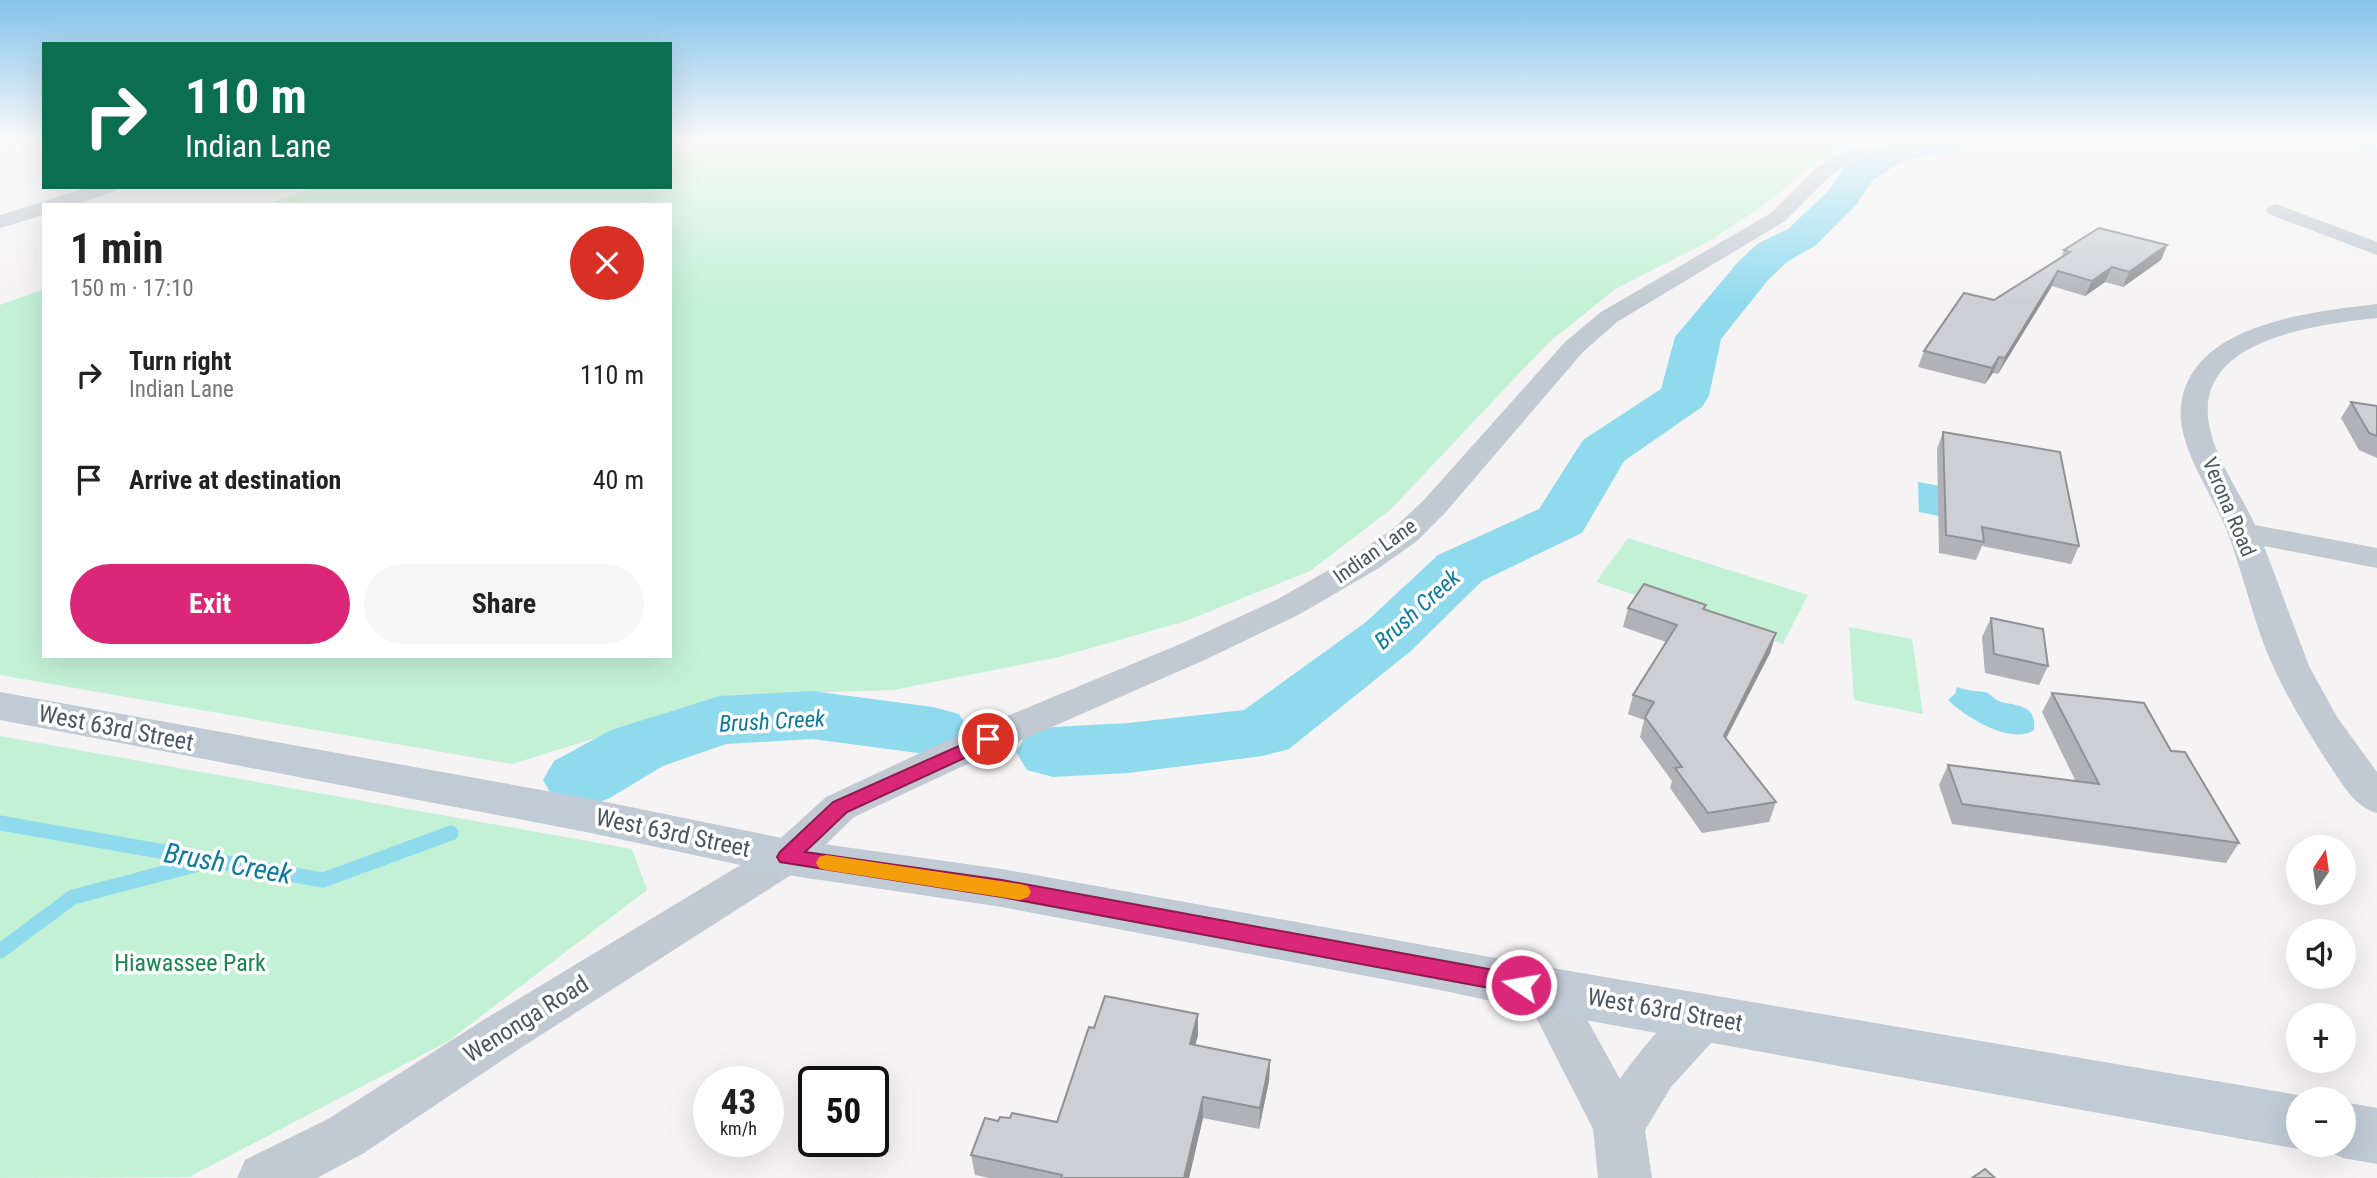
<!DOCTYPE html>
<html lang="en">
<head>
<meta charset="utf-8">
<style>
  :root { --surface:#fff; --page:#f6f6f6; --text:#222; --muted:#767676; --accent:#db2777 }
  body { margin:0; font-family:"Roboto Condensed",sans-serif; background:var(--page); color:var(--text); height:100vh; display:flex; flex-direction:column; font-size:26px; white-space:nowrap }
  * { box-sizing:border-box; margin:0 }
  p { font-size:23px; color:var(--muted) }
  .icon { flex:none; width:38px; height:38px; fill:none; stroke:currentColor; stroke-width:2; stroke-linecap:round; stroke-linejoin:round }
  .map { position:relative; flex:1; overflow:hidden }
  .details { position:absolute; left:42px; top:203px; width:630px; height:455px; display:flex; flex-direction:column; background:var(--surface); border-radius:0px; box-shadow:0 7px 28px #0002 }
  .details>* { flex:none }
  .hud { position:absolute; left:42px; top:42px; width:630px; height:147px; border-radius:0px; box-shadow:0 7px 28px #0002; background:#0b6e4f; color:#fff; overflow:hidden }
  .needle { width:46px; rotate:13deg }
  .tools { position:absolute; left:2286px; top:835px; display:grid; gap:14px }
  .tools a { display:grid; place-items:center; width:70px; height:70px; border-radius:50%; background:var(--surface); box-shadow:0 7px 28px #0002; font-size:35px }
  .speed { position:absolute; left:693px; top:1066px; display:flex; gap:14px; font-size:35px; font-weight:700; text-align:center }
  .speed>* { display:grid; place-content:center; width:91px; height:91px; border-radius:50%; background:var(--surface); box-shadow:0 7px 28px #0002; line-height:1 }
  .speed small { font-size:18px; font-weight:400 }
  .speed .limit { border:4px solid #111; border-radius:10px; background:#fff; color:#111 }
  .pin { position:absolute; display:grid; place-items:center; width:60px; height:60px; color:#fff; margin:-30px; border:4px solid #fff; border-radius:50%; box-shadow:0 2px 7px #0007 }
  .me { position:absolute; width:77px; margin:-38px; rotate:282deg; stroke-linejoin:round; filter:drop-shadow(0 0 5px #0008) }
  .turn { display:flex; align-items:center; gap:24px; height:147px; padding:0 28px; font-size:32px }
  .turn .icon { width:91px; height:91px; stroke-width:2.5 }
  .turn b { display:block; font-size:49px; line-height:60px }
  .round { display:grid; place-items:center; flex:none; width:74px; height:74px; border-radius:37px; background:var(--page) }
  .summary { display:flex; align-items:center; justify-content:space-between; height:119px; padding:0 28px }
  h1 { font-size:42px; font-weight:700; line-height:52px }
  .action { display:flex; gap:14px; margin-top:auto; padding:14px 28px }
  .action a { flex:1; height:80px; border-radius:42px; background:var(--accent); color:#fff; font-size:28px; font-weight:700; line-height:80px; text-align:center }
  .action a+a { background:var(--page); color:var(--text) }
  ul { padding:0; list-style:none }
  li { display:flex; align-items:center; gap:21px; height:105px; padding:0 28px }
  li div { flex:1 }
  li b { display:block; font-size:26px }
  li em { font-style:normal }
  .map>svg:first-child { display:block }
  .green { fill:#c3f1d5 }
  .water { fill:#90daee }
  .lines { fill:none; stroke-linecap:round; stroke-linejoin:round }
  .stream-far1 { stroke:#90daee; stroke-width:6 }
  .stream { stroke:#90daee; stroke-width:15 }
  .river { fill:#90daee; fill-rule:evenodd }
  .street { fill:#c1cad2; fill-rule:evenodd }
  .secondary { fill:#c1cbd6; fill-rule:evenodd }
  .wall { fill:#b0b2b7 }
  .shaded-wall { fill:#909195 }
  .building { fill:#cdcfd5; stroke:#909195; stroke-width:2 }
  .route { fill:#db2777; stroke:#8e194d; stroke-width:2 }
  .slow { fill:#f59e0b }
  .labels { text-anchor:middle; stroke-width:7; stroke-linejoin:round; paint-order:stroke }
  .street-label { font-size:21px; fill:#4a5661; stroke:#fff }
  .water-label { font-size:23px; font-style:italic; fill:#0c7c9b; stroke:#fff }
  .near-street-label { font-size:24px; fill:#4a5661; stroke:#fff }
  .near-park-label { font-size:24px; fill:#17864f; stroke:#fff }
  .near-water-label { font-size:28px; font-style:italic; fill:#0c7c9b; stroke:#fff }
</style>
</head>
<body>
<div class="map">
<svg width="2377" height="1178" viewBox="0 0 2377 1178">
  <rect width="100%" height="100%" fill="#f5f3f3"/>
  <path class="green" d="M670,140H1857L1825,156L1760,208L1708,242L1615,289L1547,344L1391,509L1310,571L1186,621L1059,657L893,690L734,695L512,764L0,675V305L44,289V656H670V205H266L313,187H670Z
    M1628,538L1808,595L1783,644L1596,582Z
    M1849,627L1912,639L1923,714L1854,700Z
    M0,736L632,849L647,890L447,1042L189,1177L0,1178Z"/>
  <path class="water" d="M1918,482L1952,488L1954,519L1919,512Z
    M1957,687C1967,691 1976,691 1985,692C1990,693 1994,699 1999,701C2014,707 2037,702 2034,730C2011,746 1964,716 1948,700L1955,694Z"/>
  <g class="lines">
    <path class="stream-far1" d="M2336,140L2377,149"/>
    <path class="stream" d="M0,823L323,880L451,833
      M0,951L73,897L206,862"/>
    <path class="river" d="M1899,140H1971L1966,147L1901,162L1872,181L1857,204L1816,245L1787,262L1768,280L1721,339L1709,396L1702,407L1624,461L1582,533L1482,581L1412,650L1289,749L1263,756L1128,773L1053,777L1027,770L1016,752L1027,734L1053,727L1128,723L1244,710L1366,622L1438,555L1539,509L1583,440L1661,389L1675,337L1738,262L1757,244L1788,229L1830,189L1845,166L1877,148Z
      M812,691L933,707L959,714L969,731L959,748L933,755L812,739L726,744L663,766L608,799L581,807L554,799L543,780L554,761L611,730L720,696Z"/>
    <path class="street" d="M1873,140H1899L1896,144L1852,161L1830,176L1785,221L1617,322L1583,352L1445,513L1417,541L1379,568L1300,614L1209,658L961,767L854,817L802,868L519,1049L364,1153L317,1178H237L245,1160L328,1119L485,1019L772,846L826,797L933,747L1185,642L1276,600L1357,554L1395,527L1423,501L1565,342L1601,312L1771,213L1816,168L1840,153Z
      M89,187H119L116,191L75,205H44V215L0,228V215Z
      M2276,204L2377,242V255L2269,214L2266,210L2269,206Z
      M2377,304V318C2316,325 2189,339 2210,429C2217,462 2241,494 2255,525L2377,548V568L2264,546L2309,666L2337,717L2377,772V813C2355,807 2343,785 2330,766C2305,728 2281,688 2264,645C2250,607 2241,567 2226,529C2213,497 2188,461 2182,428C2179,412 2181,395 2188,381C2216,321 2319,311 2377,304Z
      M1546,970L1563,976L1620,1079C1633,1060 1683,994 1707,996C1712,996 1718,1000 1723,1002L1730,1016L1723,1030L1671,1087L1645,1130L1652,1178H1598L1593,1129L1522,990L1529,976Z"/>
    <path class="secondary" d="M0,692L586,798L787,839L1002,869L1546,967L2298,1095L2309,1099H2298V1144H2311L2298,1149L1546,1013L1445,991L1002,907L787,875L586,832L0,720Z
      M2343,1102L2377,1108V1164L2343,1158L2322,1149L2320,1144H2343Z"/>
  </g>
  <path class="wall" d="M2167,245L2161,260L2123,287L2105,282L2085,296L2052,286L1998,374L1993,373L1985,384L1918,367L1924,351L1994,300L2061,258L2064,250Z
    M2351,402L2377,406V458L2359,450L2341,418Z
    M1943,432L2079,546L2071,564L1982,546L1976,560L1939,553L1937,449Z
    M1706,605L1705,609L1776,633L1770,653L1726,739L1776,802L1769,822L1702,833L1670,788L1672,781L1640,737L1644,720L1628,714L1633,695L1666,642L1623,627L1628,608Z
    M1991,618L2048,666L2039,685L1985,673L1982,637Z
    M2052,693L2171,751L2239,843L2226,863L1952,824L1939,785L1948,765L2076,782L2042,712Z
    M1198,1014V1035L1195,1045L1270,1060L1269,1081L1259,1129L1203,1118L1189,1178H989L975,1175L971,1155L998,1121L1057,1122Z"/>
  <path class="shaded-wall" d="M2167,245L2161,260L2123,287L2129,272Z
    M2112,267L2105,282L2085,296L2092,281Z
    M2058,271L2052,286L1998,374L2005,358Z
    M1999,357L1993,373L1985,384L1992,368Z
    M1776,633L1770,653L1717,755L1724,736Z
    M1198,1014V1035L1190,1065V1044Z
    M1270,1060L1269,1081L1259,1129L1260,1108Z
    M1203,1097V1118L1189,1178H1184Z"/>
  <path class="building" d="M2099,228L2167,245L2129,272L2112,267L2092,281L2058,271L2005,358L1999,357L1992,368L1924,351L1964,293L1994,300L2070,252L2064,250Z
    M2351,402L2377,406V436L2369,433Z
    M1943,432L2060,452L2079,546L1982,527L1984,542L1946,535Z
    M1644,584L1706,605L1703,609L1776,633L1724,736L1776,802L1708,813L1675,768L1682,767L1645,717L1654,702L1633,695L1677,625L1628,608Z
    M1991,618L2043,629L2048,666L1994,654Z
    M2052,693L2144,703L2171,751L2185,752L2239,843L1962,804L1948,765L2099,784Z
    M1105,996L1198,1014L1190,1044L1270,1060L1260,1108L1203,1097L1184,1178H1061L1062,1175L971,1155L985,1118L998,1121L1000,1117L1010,1118L1012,1113L1057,1122L1089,1027L1094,1028Z
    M1985,1169L1995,1178H1972Z"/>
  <linearGradient id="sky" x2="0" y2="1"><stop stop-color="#85c3ea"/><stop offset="0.46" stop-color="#fafafa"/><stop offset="1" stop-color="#fafafa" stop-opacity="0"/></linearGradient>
  <rect width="2377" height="305" fill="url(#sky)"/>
  <path class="route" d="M988,733L995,735L997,739L995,744L847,812L805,852L1002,880L1521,975L1529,978L1532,985L1529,991L1521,994L1002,897L780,862L777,857L780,852L833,802Z"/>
  <path class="slow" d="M826,855L1020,884L1028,886L1031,892L1028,897L1020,900L826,870L819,868L816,863L819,857Z"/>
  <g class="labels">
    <g class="street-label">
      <text transform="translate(2229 507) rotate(67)" y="7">Verona Road</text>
      <text transform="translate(1375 551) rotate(-35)" y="7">Indian Lane</text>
    </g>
    <g class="water-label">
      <text transform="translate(1417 609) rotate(-42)" y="8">Brush Creek</text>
      <text transform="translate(772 721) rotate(-3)" y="8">Brush Creek</text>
    </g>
    <g class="near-street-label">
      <text transform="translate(116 728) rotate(11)" y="8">West 63rd Street</text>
      <text transform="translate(673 833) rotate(12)" y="8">West 63rd Street</text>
      <text transform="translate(1665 1010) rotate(10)" y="8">West 63rd Street</text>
      <text transform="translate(526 1019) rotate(-32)" y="8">Wenonga Road</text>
    </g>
    <g class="near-park-label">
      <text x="190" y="971">Hiawassee Park</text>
    </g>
    <g class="near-water-label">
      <text transform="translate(228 863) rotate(10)" y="10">Brush Creek</text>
    </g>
  </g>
</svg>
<div class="tools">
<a><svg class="needle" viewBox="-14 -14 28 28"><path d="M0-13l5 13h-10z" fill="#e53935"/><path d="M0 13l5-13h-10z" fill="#767676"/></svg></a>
<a><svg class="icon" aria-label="sound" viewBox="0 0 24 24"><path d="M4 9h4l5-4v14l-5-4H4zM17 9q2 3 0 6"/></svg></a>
<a>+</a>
<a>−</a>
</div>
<div class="speed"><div>43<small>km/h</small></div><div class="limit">50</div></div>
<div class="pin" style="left:988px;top:739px;background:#d93025"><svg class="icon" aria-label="arrive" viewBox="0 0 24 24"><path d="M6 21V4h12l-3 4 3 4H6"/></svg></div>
<svg class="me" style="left:1521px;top:985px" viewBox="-20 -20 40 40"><circle r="17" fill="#db2777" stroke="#fff" stroke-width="3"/><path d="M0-11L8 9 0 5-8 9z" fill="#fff"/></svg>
<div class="hud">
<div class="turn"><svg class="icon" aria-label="right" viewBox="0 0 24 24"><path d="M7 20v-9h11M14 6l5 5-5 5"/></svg><div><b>110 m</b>Indian Lane</div></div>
</div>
<section class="details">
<div class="summary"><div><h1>1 min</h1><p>150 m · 17:10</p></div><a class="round" style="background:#d93025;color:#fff"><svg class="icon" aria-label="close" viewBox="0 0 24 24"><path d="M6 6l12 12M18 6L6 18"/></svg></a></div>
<ul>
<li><svg class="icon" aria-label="right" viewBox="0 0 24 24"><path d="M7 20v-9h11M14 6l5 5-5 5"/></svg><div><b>Turn right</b><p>Indian Lane</p></div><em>110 m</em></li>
<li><svg class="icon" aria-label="arrive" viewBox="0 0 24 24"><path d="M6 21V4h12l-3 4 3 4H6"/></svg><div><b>Arrive at destination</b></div><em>40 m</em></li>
</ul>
<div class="action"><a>Exit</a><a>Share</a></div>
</section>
</div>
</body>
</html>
